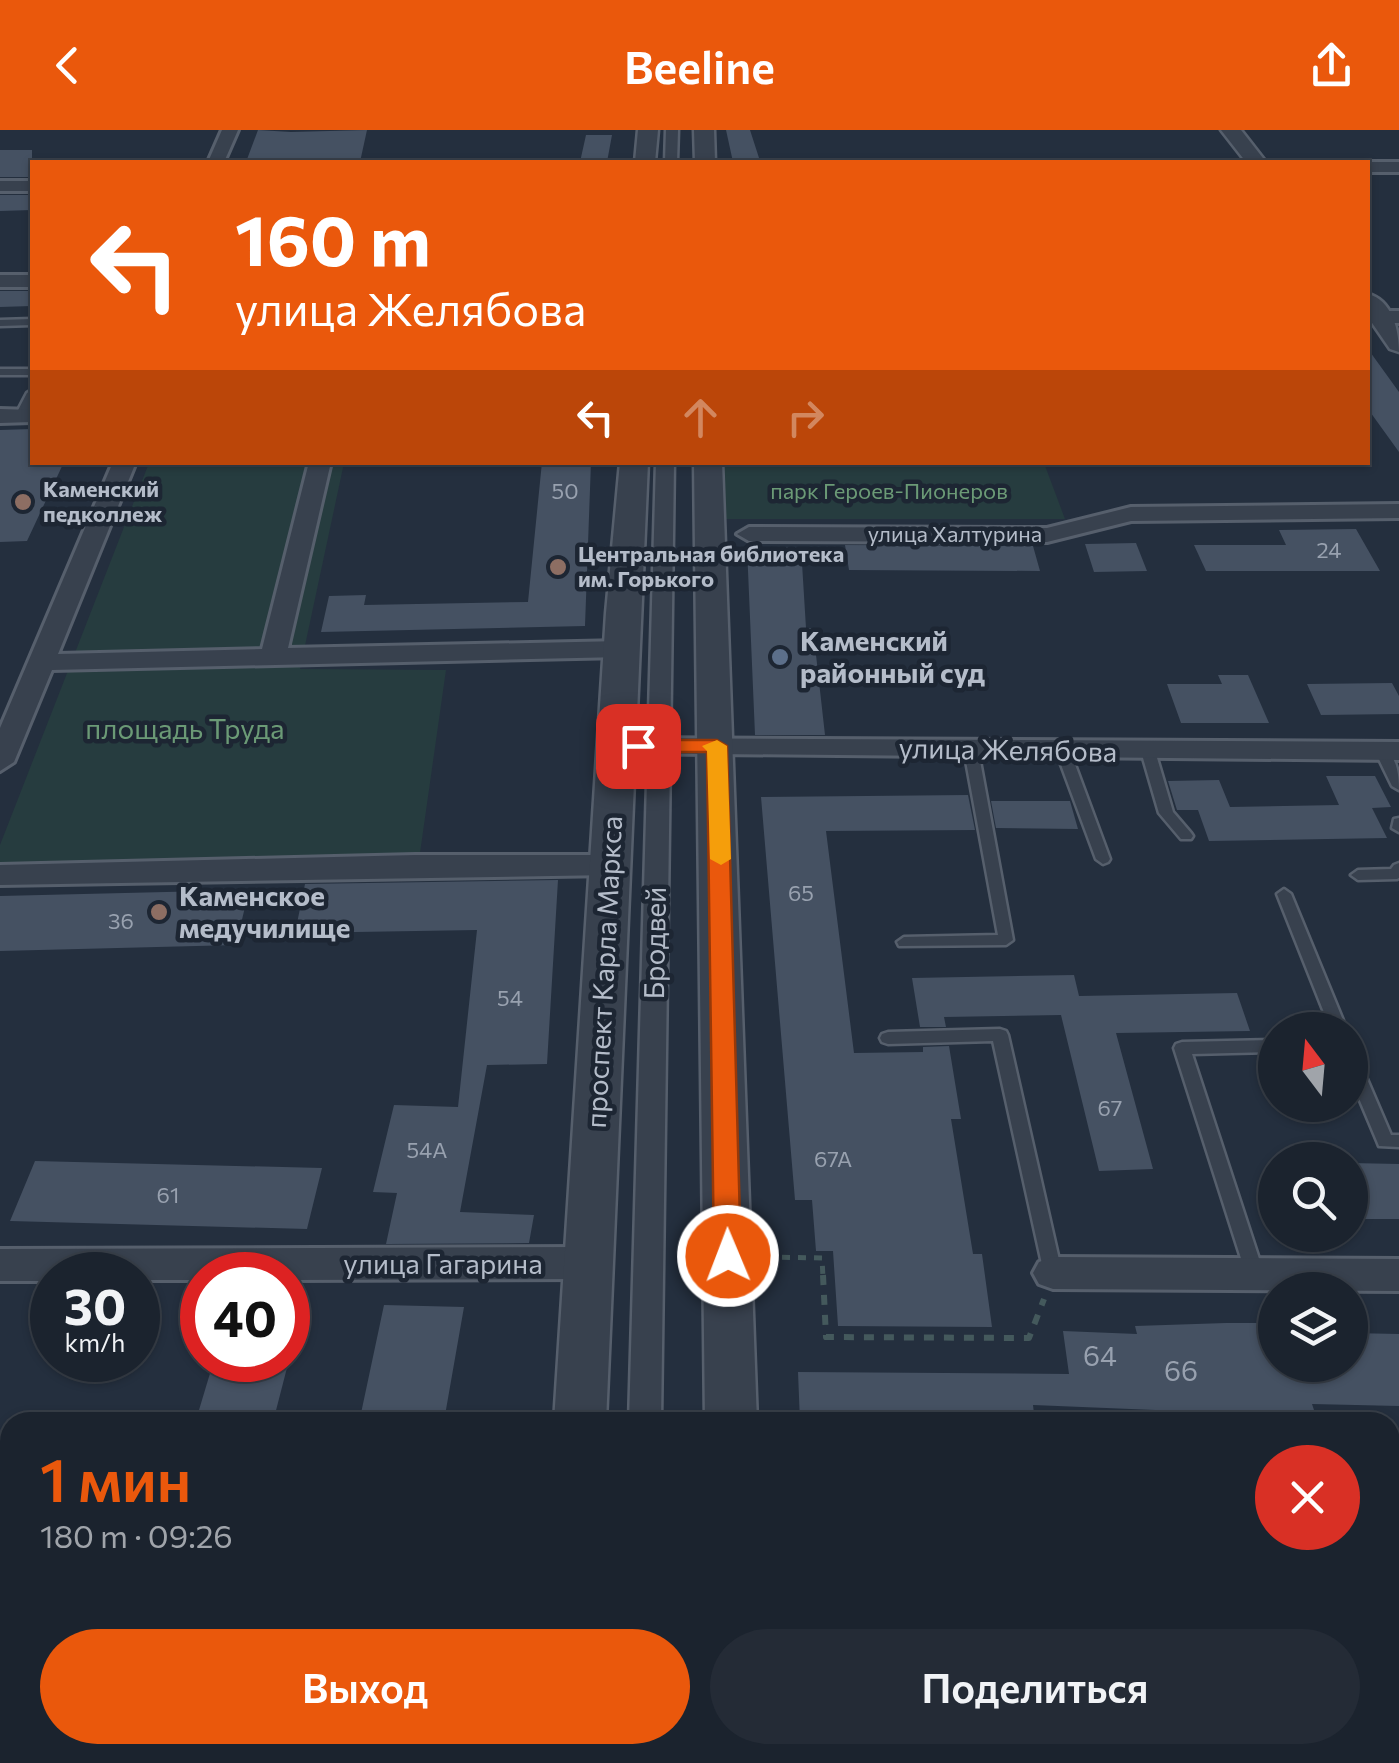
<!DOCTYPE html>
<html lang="ru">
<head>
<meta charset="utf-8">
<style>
  :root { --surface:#1b232e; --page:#242b36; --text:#f1f3f6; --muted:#a0a4aa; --line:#39404a; --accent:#ea580c }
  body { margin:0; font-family:Commissioner,sans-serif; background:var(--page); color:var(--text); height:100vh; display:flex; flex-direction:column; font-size:38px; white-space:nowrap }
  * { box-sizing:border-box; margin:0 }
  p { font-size:32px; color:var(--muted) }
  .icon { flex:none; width:55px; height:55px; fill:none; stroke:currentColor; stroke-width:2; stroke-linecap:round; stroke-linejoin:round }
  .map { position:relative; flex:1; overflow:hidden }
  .sheet { position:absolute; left:0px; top:1282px; width:1400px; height:352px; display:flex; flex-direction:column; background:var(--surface); border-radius:30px 30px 0 0; box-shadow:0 2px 8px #0004,0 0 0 2px var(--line) }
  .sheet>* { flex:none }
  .guide { position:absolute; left:30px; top:30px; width:1340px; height:305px; border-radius:0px; box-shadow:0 2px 8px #0004,0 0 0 2px var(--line); background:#ea580c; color:#fff; overflow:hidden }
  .needle { width:65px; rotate:344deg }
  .tools { position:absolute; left:1258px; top:882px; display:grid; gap:20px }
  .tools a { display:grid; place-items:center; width:110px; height:110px; border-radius:50%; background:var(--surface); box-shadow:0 2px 8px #0004,0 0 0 2px var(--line); font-size:50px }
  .speed { position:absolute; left:30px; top:1122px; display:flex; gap:20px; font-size:50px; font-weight:700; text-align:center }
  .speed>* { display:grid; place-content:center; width:130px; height:130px; border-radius:50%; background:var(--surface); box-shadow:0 2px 8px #0004,0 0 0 2px var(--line); line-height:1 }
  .speed small { font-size:25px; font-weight:400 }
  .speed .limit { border:15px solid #d22; background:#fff; color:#111 }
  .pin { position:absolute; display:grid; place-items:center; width:85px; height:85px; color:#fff; margin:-42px; border-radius:20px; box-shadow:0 5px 15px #0006 }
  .me { position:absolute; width:110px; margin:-55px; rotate:359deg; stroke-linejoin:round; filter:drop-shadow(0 0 8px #0008) }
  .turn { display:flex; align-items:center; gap:35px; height:210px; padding:0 40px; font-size:45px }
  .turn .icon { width:130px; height:130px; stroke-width:2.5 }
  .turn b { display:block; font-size:70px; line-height:85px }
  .lanes { display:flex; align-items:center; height:95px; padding:0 40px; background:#0003; justify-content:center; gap:50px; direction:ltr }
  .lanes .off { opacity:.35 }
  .round { display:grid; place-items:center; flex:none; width:105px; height:105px; border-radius:52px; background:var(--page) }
  .headline { display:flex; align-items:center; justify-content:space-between; height:170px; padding:0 40px }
  h1 { font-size:60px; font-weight:600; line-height:75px; color:var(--accent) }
  .cta { display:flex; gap:20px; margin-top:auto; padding:20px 40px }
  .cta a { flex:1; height:115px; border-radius:60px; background:var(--accent); color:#fff; font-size:40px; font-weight:600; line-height:115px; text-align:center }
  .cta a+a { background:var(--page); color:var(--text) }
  header { display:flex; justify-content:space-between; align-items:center; height:130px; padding:0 40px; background:var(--accent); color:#fff; font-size:45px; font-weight:600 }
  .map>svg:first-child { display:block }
  .green { fill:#263c3f }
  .building { fill:#455162 }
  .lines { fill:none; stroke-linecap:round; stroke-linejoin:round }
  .service-casing { stroke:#565f6c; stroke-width:5 }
  .pedestrian-casing { stroke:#565f6c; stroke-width:5 }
  .minor-casing { stroke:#565f6c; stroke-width:6 }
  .tertiary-casing { stroke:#565f6c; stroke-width:5 }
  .path-far1 { stroke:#44595c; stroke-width:5; stroke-dasharray:8 8; stroke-linecap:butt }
  .path { stroke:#44595c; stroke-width:6; stroke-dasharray:10 10; stroke-linecap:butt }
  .service { fill:#38414e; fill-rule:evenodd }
  .pedestrian { fill:#38414e; fill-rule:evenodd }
  .minor { fill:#38414e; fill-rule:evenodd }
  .tertiary { fill:#38414e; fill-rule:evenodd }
  .route { fill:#ea580c; stroke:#983908; stroke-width:2.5 }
  .slow { fill:#f59e0b }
  .education-dot { fill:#8d6e63; stroke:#1d2633; stroke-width:4 }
  .service-dot { fill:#5c6f8a; stroke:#1d2633; stroke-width:4 }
  .labels { text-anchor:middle; stroke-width:9; stroke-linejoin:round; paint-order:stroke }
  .far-poi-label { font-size:22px; font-weight:bold; fill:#b4bcc9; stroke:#1d2633; text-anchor:start }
  .number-label { font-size:22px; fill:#98a1af }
  .far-park-label { font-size:22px; fill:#6b9a76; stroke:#1d2633 }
  .far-street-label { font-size:22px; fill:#b4bcc9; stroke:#1d2633 }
  .poi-label { font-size:28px; font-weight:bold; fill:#b4bcc9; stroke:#1d2633; text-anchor:start }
  .park-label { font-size:28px; fill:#6b9a76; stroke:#1d2633 }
  .street-label { font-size:28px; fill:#b4bcc9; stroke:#1d2633 }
  .near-number-label { font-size:28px; fill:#98a1af }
</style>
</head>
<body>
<header><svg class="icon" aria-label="back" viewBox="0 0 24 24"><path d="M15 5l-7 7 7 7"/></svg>Beeline<svg class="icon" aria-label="share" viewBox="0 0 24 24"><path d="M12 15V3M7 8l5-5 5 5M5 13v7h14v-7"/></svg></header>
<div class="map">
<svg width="1399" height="1633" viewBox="0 0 1399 1633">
  <rect width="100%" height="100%" fill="#242f3e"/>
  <path class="green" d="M724,332L1044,333L1065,389H723Z
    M149,333H344L300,539L446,540L420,723L0,733V715Z"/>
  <path class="building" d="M258,0L291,2L367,0L360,32H246Z
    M726,0H750L760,31L733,32Z
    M586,5H612L607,32H580Z
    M0,20H32V47H0Z
    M0,65H32V80L0,81Z
    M0,161H32V176L0,177Z
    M1368,219L1399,262V322L1368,279Z
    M32,299V332H64L27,411L0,412V300Z
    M542,332H591L585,496L321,502L329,466L366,465L364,475L528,472Z
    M1356,399L1380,441H1206L1194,415H1286L1279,400Z
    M1136,413L1147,441L1094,442L1085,414Z
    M845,415L1033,416L1040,441L849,440Z
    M747,417H801L806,498H813L825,605H755Z
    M1218,545H1248L1269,593H1181L1167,554H1222Z
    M1392,553L1399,566V584L1321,585L1307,554Z
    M1326,646H1375L1391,677L1372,678L1387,708L1209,711L1198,680H1177L1168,651L1219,650L1230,677L1339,675Z
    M968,665L975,700L826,701L854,923L923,922V917L949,916L961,989H951L973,1124H982L992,1197L838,1196L833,1121H816L812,1070H795L761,667Z
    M991,671H1070L1078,699L996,698Z
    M558,750L547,934L487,935L460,1082L534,1085L529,1113L386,1114L397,1063L373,1062L394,975L458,977L477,800L295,803L305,754Z
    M249,760L236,815L0,821V766Z
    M1074,845L1079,866L1237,863L1250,901L1116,903L1153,1039L1099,1041L1061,885L944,887L946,897H920L912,848Z
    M35,1031L322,1038L307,1099L10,1091Z
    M1350,1033L1399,1034V1089H1350Z
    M384,1175L464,1177L444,1291L360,1288Z
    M1226,1193H1275V1235H1350V1203L1399,1204V1276L1312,1274L1315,1283L1157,1287L1155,1280L1033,1275L1035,1292H800L798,1242L1069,1244L1063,1201L1137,1204L1135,1196Z
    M214,1230H289L273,1292L196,1290Z"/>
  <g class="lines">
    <g class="service-casing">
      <path id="service" d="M32,189V195L0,196V190Z
        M0,239H32V245H0Z
        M32,260V272L25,286L16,288L15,286L27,263Z
        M971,616L978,620L1013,810L1006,815L899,816L897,812L904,807L998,805L964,620Z
        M1063,617L1070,621L1110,729L1108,732L1103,734L1096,729L1056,621Z
        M1148,617L1155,621L1173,682L1191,703L1193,706L1191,709H1181L1159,683L1141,621Z
        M1382,617C1397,625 1399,645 1399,660L1392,656L1375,621Z
        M1399,688V702L1392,698L1394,689Z
        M1399,733V748L1397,749L1358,750L1351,745L1358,740L1391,739L1394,735Z
        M1284,759L1291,764L1347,900H1331L1277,764Z
        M1000,899L1006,901L1008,905L1062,1143L1059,1148L1053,1150L1047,1148L1044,1143L993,911L888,914L882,912L880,908L882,904L888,902Z
        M1275,910V922L1192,924L1264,1144L1261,1149L1255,1151L1249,1149L1246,1144L1174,918L1176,914L1182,912Z
        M1350,922L1356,924L1358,928L1391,1005H1399V1017L1379,1016L1377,1011L1350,947Z"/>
    </g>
    <g class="pedestrian-casing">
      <path id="pedestrian" d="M666,0H678L677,32H665Z
        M656,332H674L661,1292H629Z
        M619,1625H657V1633H619Z"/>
    </g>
    <g class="minor-casing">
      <path id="minor" d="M222,0H238L224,32H208Z
        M1366,32H1399V42H1368Z
        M0,51H32V61H0Z
        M0,145H32V157H0Z
        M1368,181H1399V193H1368Z
        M0,279L32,280V292L0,293Z
        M113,332H136L58,524L262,519L309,332H331L288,518L622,511L635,519L622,527L52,540L14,632L0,641V598Z
        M1399,374V388L1131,391L1047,412L749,411L737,404L749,397L1047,398L1131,377Z
        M617,608L1399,612V630L607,623L603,617Z
        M415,725H610L625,735L610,745L0,755V735Z
        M587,1117L601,1122L606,1133L601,1144L587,1149L288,1150V1145H202V1150H138V1145H52V1151H0V1119Z
        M1053,1127L1399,1129V1161L1053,1159L1039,1154L1033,1143L1039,1132Z"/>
    </g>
    <g class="tertiary-casing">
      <path id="tertiary" d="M638,0H658L655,32H635Z
        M694,0H714L715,32H695Z
        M1221,0H1241L1266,32H1246Z
        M1368,164C1392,170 1399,200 1399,222L1390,219L1368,187Z
        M620,332H648L606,1292H554L606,483Z
        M694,332H722L757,1292H705Z
        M535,1625H595V1633H535Z
        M708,1625H768V1633H708Z"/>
    </g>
    <path class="path-far1" d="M766,1127L822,1128L823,1148"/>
    <path class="path" d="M823,1145L826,1207L1029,1208L1044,1169"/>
    <use href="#service" class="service"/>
    <use href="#pedestrian" class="pedestrian"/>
    <use href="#minor" class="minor"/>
    <use href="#tertiary" class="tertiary"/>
  </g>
  <path class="route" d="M717,610L727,616L741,1126L737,1134H718L714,1126L707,622H638L628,616L638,610Z"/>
  <path class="slow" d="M717,610L727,616L731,729L721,735L710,729L707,621L702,616Z"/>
  <g class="education-dot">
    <circle cx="23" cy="372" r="10"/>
    <circle cx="558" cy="437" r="10"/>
    <circle cx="159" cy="782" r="10"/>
  </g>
  <circle class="service-dot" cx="780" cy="527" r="10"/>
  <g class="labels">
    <g class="far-poi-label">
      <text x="43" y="367">Каменский<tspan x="43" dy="25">педколлеж</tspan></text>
      <text x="578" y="432">Центральная библиотека<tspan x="578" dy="25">им. Горького</tspan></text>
    </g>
    <g class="number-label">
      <text x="565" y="369">50</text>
      <text x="1329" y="428">24</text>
      <text x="801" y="771">65</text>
      <text x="121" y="799">36</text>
      <text x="510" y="876">54</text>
      <text x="1110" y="986">67</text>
      <text x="427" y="1028">54А</text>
      <text x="833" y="1037">67А</text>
      <text x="168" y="1073">61</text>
    </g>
    <g class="far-park-label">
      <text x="889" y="369">парк Героев-Пионеров</text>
    </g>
    <g class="far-street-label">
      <text x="955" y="412">улица Халтурина</text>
    </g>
    <g class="poi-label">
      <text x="800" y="521">Каменский<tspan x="800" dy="32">районный суд</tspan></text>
      <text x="179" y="776">Каменское<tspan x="179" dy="32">медучилище</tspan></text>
    </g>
    <g class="park-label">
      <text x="185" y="609">площадь Труда</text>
    </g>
    <g class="street-label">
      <text transform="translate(1008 620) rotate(1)" y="10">улица Желябова</text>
      <text transform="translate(655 813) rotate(-89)" y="10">Бродвей</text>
      <text transform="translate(604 842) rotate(-87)" y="10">проспект Карла Маркса</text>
      <text x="443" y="1144">улица Гагарина</text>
    </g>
    <g class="near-number-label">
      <text x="1100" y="1236">64</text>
      <text x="1181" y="1251">66</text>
    </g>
  </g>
</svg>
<div class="tools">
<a><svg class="needle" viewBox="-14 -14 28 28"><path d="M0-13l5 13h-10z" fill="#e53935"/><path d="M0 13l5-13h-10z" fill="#a0a4aa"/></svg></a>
<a><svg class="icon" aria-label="search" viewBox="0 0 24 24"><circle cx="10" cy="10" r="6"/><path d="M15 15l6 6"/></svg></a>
<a><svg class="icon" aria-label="layers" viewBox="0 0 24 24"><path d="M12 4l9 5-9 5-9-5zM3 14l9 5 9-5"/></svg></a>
</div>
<div class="speed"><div>30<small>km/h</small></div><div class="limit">40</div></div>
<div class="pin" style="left:638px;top:616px;background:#d93025"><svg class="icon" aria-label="arrive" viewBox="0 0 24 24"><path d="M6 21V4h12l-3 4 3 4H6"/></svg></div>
<svg class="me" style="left:728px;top:1126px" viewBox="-20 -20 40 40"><circle r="17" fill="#ea580c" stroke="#fff" stroke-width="3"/><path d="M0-11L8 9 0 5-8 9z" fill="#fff"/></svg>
<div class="guide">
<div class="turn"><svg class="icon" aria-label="left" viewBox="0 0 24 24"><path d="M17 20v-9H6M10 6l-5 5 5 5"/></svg><div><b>160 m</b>улица Желябова</div></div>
<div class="lanes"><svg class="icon" aria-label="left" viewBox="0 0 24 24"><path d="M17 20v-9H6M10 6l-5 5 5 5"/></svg><svg class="icon off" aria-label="ahead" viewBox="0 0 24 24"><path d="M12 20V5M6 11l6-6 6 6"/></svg><svg class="icon off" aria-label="right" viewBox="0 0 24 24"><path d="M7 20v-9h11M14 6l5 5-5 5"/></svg></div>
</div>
<section class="sheet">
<div class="headline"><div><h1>1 мин</h1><p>180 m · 09:26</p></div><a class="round" style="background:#d93025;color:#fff"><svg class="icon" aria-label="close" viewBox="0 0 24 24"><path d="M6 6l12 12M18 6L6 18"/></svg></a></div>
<div class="cta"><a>Выход</a><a>Поделиться</a></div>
</section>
</div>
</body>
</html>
